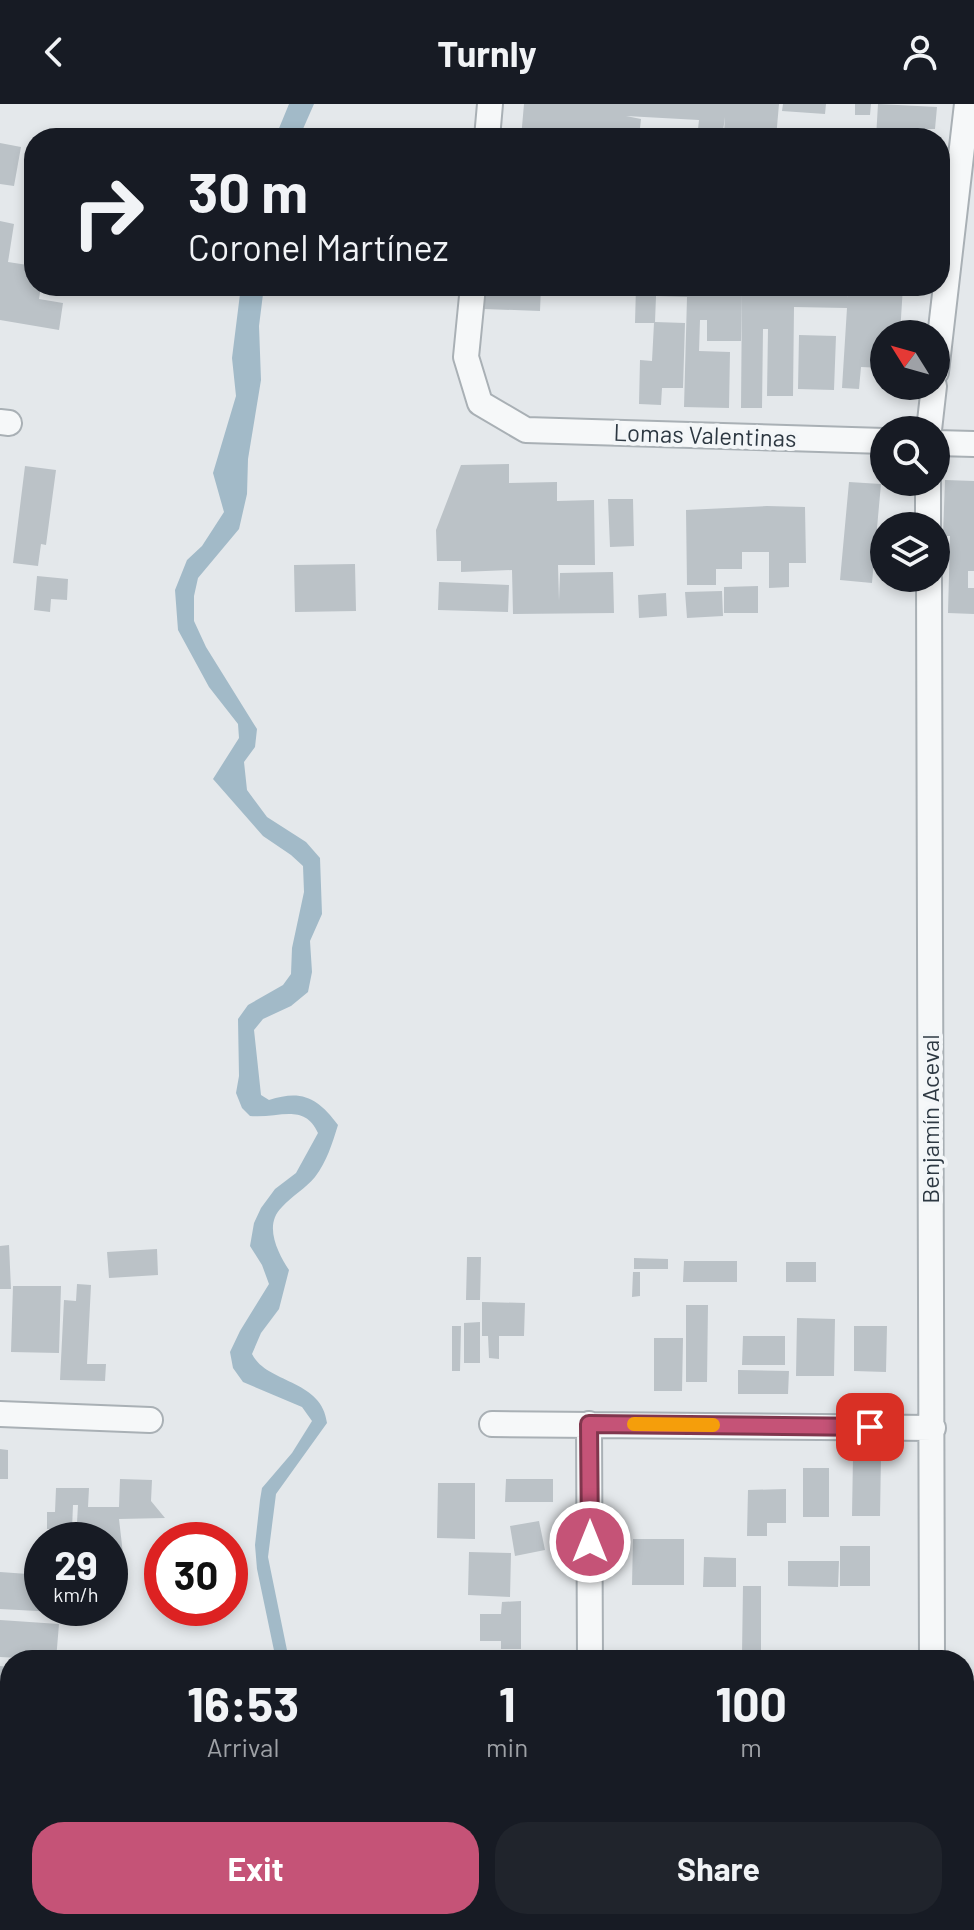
<!DOCTYPE html>
<html lang="en">
<head>
<meta charset="utf-8">
<style>
  :root { --surface:#171b24; --page:#20242c; --text:#f1f3f6; --muted:#9ea1a6; --accent:#c55377 }
  body { margin:0; font-family:Barlow,sans-serif; background:var(--page); color:var(--text); height:100vh; display:flex; flex-direction:column; font-size:30px; white-space:nowrap }
  * { box-sizing:border-box; margin:0 }
  p { font-size:26px; color:var(--muted) }
  .icon { flex:none; width:44px; height:44px; fill:none; stroke:currentColor; stroke-width:2; stroke-linecap:round; stroke-linejoin:round }
  .map { position:relative; flex:1; overflow:hidden }
  .panel { position:absolute; left:0px; top:1546px; width:974px; height:280px; display:flex; flex-direction:column; background:var(--surface); border-radius:32px 32px 0 0; box-shadow:0 4px 12px #0003 }
  .panel>* { flex:none }
  .guide { position:absolute; left:24px; top:24px; width:926px; height:168px; border-radius:32px; box-shadow:0 4px 12px #0003; background:#171b24; color:var(--text); overflow:hidden }
  .needle { width:52px; rotate:307deg }
  .fabs { position:absolute; left:870px; top:216px; display:grid; gap:16px }
  .fabs a { display:grid; place-items:center; width:80px; height:80px; border-radius:50%; background:var(--surface); box-shadow:0 4px 12px #0003; font-size:40px }
  .speed { position:absolute; left:24px; top:1418px; display:flex; gap:16px; font-size:40px; font-weight:700; text-align:center }
  .speed>* { display:grid; place-content:center; width:104px; height:104px; border-radius:50%; background:var(--surface); box-shadow:0 4px 12px #0003; line-height:1 }
  .speed small { font-size:20px; font-weight:400 }
  .speed .limit { border:12px solid #d22; background:#fff; color:#111 }
  .pin { position:absolute; display:grid; place-items:center; width:68px; height:68px; color:#fff; margin:-34px; border-radius:16px; box-shadow:0 4px 12px #0006 }
  .me { position:absolute; width:88px; margin:-44px; rotate:0deg; stroke-linejoin:round; filter:drop-shadow(0 0 6px #0008) }
  .turn { display:flex; align-items:center; gap:28px; height:168px; padding:0 32px; font-size:36px }
  .turn .icon { width:104px; height:104px; stroke-width:2.5 }
  .turn b { display:block; font-size:56px; line-height:68px }
  .eta { display:flex; justify-content:space-evenly; align-items:center; height:136px; text-align:center }
  .eta b { font-size:48px; font-weight:700; line-height:56px }
  .action { display:flex; gap:16px; margin-top:auto; padding:16px 32px }
  .action a { flex:1; height:92px; border-radius:32px; background:var(--accent); color:#fff; font-size:32px; font-weight:700; line-height:92px; text-align:center }
  .action a+a { background:var(--page); color:var(--text) }
  header { display:flex; justify-content:space-between; align-items:center; height:104px; padding:0 32px; background:var(--surface); font-size:36px; font-weight:700 }
  .map>svg:first-child { display:block }
  .water { fill:#a2bac8 }
  .building { fill:#bbc2c7 }
  .lines { fill:none; stroke-linecap:round; stroke-linejoin:round }
  .minor-casing { stroke:#a9b0b5; stroke-width:28 }
  .minor { stroke:#f6f8f9; stroke-width:24 }
  .route-casing { stroke:#80364d; stroke-width:20 }
  .route { stroke:#c55377; stroke-width:14 }
  .slow { stroke:#f59e0b; stroke-width:14 }
  .labels { text-anchor:middle; stroke-width:8; stroke-linejoin:round; paint-order:stroke }
  .street-label { font-size:24px; fill:#2d3842; stroke:#f3f6f8 }
</style>
</head>
<body>
<header><svg class="icon" aria-label="back" viewBox="0 0 24 24"><path d="M15 5l-7 7 7 7"/></svg>Turnly<svg class="icon" aria-label="person" viewBox="0 0 24 24"><circle cx="12" cy="8" r="4"/><path d="M4 21q1-7 8-7t8 7"/></svg></header>
<div class="map">
<svg width="974" height="1826" viewBox="0 0 974 1826">
  <rect width="100%" height="100%" fill="#e4e8eb"/>
  <path class="water" d="M289,0H314L299,34H275Z
    M241,182H264L259,222L261,276L248,355L247,390L239,425L198,474L194,492V517L206,543L257,625L255,643L244,658L247,686L267,713L306,738L320,754L322,810L310,837L312,868L308,888L291,902L263,915L254,926L261,991L269,996C302,985 318,994 338,1021C332,1040 327,1057 315,1073C306,1084 292,1092 282,1103C263,1121 278,1149 289,1166L279,1205L261,1229L252,1250C267,1280 322,1275 327,1319L276,1390L268,1453L289,1556H276L257,1465L255,1441L260,1396L262,1384L292,1349L312,1317L302,1303L243,1278L233,1264L230,1248L240,1227L269,1180L262,1161L250,1142L254,1119L261,1104L275,1085L296,1069L318,1029C304,998 278,1015 250,1012L242,1004L236,989L239,972L238,915L248,901L283,881L291,870L292,844L304,788L303,762L291,751L263,732L213,675L239,634L238,620L209,583L178,526L175,486L187,456L202,442L224,408L213,369L236,292L232,254Z"/>
  <path class="building" d="M524,0H779L776,34L724,28L725,13L722,34H697L699,16L626,12L641,15L639,34H521Z
    M783,0H826L825,10L782,7Z
    M855,0H871L870,11H855Z
    M878,0L937,3L935,25H927V34H876Z
    M0,39L21,43L14,82L0,80Z
    M0,117L14,120L8,158L34,162V182H41L39,195L63,199L59,226L0,216Z
    M485,182H541L540,207L484,205Z
    M636,182H847V194L848,182H903L900,230H884V264L861,263L859,285L842,284L847,204L794,203L793,292H767L768,225H763L762,304H741L742,187L741,237H707V216H700L699,247L730,248L729,304L684,303L687,193L656,192L655,218L685,219L683,284H662L661,301L639,300L640,256L652,257L654,219H635Z
    M799,231L836,232L834,286L798,285Z
    M509,360V379L557,378V397L594,396L595,461H558L559,497L560,469L613,468L614,509L513,510L512,466L461,468V457H437L436,426L461,361Z
    M25,362L56,366L46,441L41,440L38,462L13,459Z
    M945,376L974,377V467H968V484H974V510L948,509L950,432H943Z
    M849,378L881,380L872,479L840,476Z
    M608,395H633L634,442L610,443Z
    M767,402L805,403L806,459H789V483L769,484V448H742V465H716V481H687L686,406Z
    M355,460L356,507L295,508L294,461Z
    M37,472L68,475L67,496L51,495L50,508L34,506Z
    M439,478L509,481L508,508L438,506Z
    M758,482V509H724V483Z
    M722,487L723,512L687,514L685,488Z
    M666,489L667,512L639,514L638,491Z
    M9,1141L11,1185H0V1142Z
    M157,1145L158,1171L109,1174L107,1148Z
    M467,1153H481L480,1196H466Z
    M634,1154L668,1155V1165H634Z
    M684,1157H737V1178H683Z
    M786,1158H816V1178H786Z
    M633,1168H640V1192L632,1193Z
    M77,1180L91,1181L87,1260H106L105,1277L60,1276L64,1196L76,1197Z
    M13,1182H61L59,1249L11,1248Z
    M482,1198L525,1199L524,1232H499V1255L489,1254L488,1232H482Z
    M686,1201H708L707,1278H686Z
    M797,1214L835,1215L834,1272H796Z
    M480,1218V1259H464V1219Z
    M452,1222H461L460,1267H452Z
    M854,1222H887L886,1268L854,1267Z
    M743,1232H785V1261H742Z
    M654,1234H683L682,1287H654Z
    M738,1266L789,1267L788,1290H738Z
    M0,1345L8,1346V1375H0Z
    M853,1352H881L880,1412H852Z
    M803,1364H829V1413H803Z
    M120,1375L152,1376L151,1397L165,1414L119,1415L123,1450H110V1436H76L78,1401H73L72,1425H47V1408H55L56,1384H89L88,1403H119Z
    M506,1375H553V1398H505Z
    M438,1379H475V1435L437,1434Z
    M786,1385V1419H767V1432H747L748,1386Z
    M539,1417L545,1446L515,1452L510,1422Z
    M633,1435H684V1481H632Z
    M840,1442H870V1482H840Z
    M469,1448L511,1449L510,1493L468,1491Z
    M704,1453L736,1454V1483H703Z
    M788,1457H839L838,1483L788,1482Z
    M0,1468L42,1471V1504H56V1508L0,1505Z
    M743,1482H761V1551H742Z
    M521,1497V1545H501V1537H480V1510H501L502,1498Z
    M0,1516L59,1520L56,1556L0,1553Z
    M765,1551H788L787,1556H765Z
    M699,1552H738V1556H699Z
    M0,1562L10,1563V1598L0,1597Z
    M0,1635H10V1687H0Z
    M20,1816L69,1818V1826H19Z
    M72,1816H90L89,1826H71Z
    M93,1816H112L111,1826H92Z"/>
  <g class="lines">
    <g class="minor-casing">
      <path id="minor" d="M487,34L490,0
        M473,182L466,253L480,299L526,326L884,337
        M936,268L967,0
        M0,318L9,319
        M929,326L934,282
        M936,339L974,340
        M928,378V422
        M929,474L932,1556
        M0,1310L150,1316
        M492,1320L933,1324
        M589,1320L590,1556
        M0,1772H10
        M964,1814H974
        M228,1826V1816
        M590,1826V1816
        M931,1826V1816"/>
    </g>
    <use href="#minor" class="minor"/>
  </g>
  <g class="lines">
    <g class="route-casing">
      <path id="route" d="M590,1438L589,1320L870,1323"/>
    </g>
    <use href="#route" class="route"/>
    <path class="slow" d="M634,1320L713,1321"/>
  </g>
  <g class="labels">
    <g class="street-label">
      <text transform="translate(705 332) rotate(2)" y="8">Lomas Valentinas</text>
      <text transform="translate(931 1015) rotate(-90)" y="8">Benjamín Aceval</text>
    </g>
  </g>
</svg>
<div class="fabs">
<a><svg class="needle" viewBox="-14 -14 28 28"><path d="M0-13l5 13h-10z" fill="#e53935"/><path d="M0 13l5-13h-10z" fill="#9ea1a6"/></svg></a>
<a><svg class="icon" aria-label="search" viewBox="0 0 24 24"><circle cx="10" cy="10" r="6"/><path d="M15 15l6 6"/></svg></a>
<a><svg class="icon" aria-label="layers" viewBox="0 0 24 24"><path d="M12 4l9 5-9 5-9-5zM3 14l9 5 9-5"/></svg></a>
</div>
<div class="speed"><div>29<small>km/h</small></div><div class="limit">30</div></div>
<div class="pin" style="left:870px;top:1323px;background:#d93025"><svg class="icon" aria-label="arrive" viewBox="0 0 24 24"><path d="M6 21V4h12l-3 4 3 4H6"/></svg></div>
<svg class="me" style="left:590px;top:1438px" viewBox="-20 -20 40 40"><circle r="17" fill="#c55377" stroke="#fff" stroke-width="3"/><path d="M0-11L8 9 0 5-8 9z" fill="#fff"/></svg>
<div class="guide">
<div class="turn"><svg class="icon" aria-label="right" viewBox="0 0 24 24"><path d="M7 20v-9h11M14 6l5 5-5 5"/></svg><div><b>30 m</b>Coronel Martínez</div></div>
</div>
<section class="panel">
<div class="eta">
<div><b>16:53</b><p>Arrival</p></div>
<div><b>1</b><p>min</p></div>
<div><b>100</b><p>m</p></div>
</div>
<div class="action"><a>Exit</a><a>Share</a></div>
</section>
</div>
</body>
</html>
